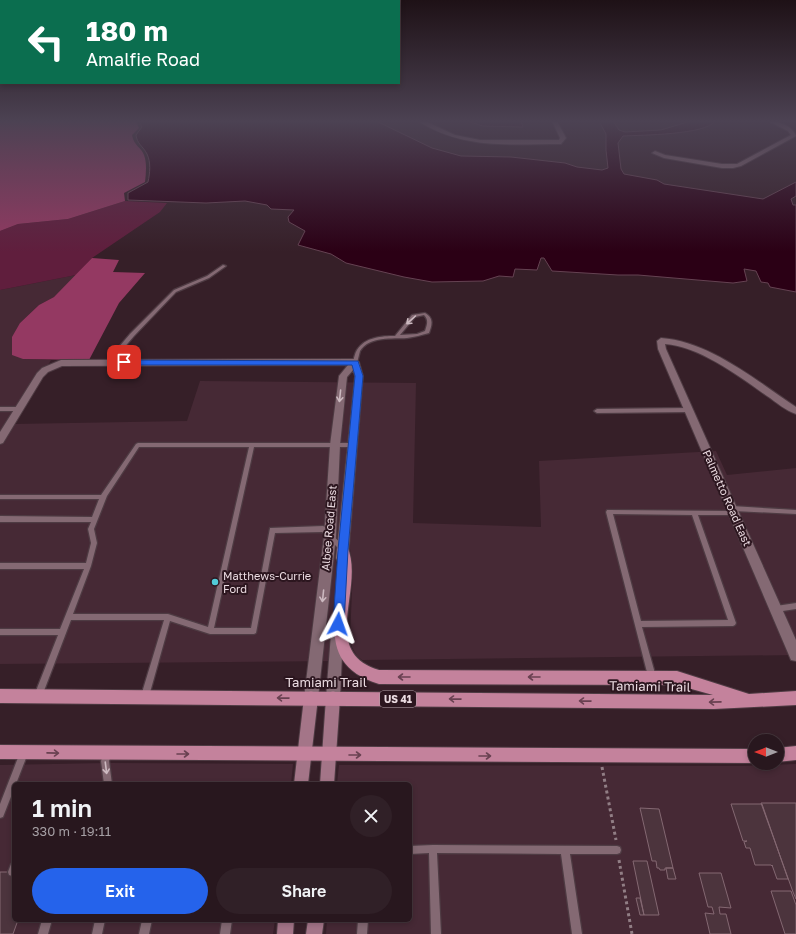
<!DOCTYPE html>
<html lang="en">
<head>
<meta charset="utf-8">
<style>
  :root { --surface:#28171e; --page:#302027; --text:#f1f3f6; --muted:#a59fa4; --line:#44363c; --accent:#2563eb }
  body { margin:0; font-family:"Golos Text",sans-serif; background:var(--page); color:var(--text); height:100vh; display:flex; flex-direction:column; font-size:15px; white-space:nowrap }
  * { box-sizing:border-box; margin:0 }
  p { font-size:13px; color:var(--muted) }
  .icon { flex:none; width:22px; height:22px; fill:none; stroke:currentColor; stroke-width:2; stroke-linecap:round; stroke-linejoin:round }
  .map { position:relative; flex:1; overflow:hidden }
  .drawer { position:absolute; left:12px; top:782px; width:400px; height:140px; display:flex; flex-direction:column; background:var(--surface); border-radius:6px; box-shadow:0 2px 6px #0003,0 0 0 1px var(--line) }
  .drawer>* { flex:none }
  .banner { position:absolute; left:0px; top:0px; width:400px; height:84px; box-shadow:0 2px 6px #0003,0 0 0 1px var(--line); background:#0b6e4f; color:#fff; overflow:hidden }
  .needle { width:26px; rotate:270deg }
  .controls { position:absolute; left:748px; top:734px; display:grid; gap:8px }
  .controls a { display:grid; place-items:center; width:36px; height:36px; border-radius:50%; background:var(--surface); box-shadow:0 2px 6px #0003,0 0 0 1px var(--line); font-size:20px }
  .pin { position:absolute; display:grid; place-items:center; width:34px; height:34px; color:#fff; margin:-17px; border-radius:8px; box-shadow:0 2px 6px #0006 }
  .me { position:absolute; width:44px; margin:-22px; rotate:4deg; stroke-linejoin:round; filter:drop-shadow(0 0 3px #0008) }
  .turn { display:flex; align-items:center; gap:14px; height:84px; padding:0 20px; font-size:18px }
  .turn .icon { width:52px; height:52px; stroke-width:2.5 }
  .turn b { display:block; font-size:28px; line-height:34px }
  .round { display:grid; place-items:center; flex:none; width:42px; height:42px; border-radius:21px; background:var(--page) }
  .summary { display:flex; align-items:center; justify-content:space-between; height:68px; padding:0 20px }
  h1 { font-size:24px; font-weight:600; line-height:30px }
  .button { display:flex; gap:8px; margin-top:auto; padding:8px 20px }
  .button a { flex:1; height:46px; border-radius:24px; background:var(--accent); color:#fff; font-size:16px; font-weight:600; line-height:46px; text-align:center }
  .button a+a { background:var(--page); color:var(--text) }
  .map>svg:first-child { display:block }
  .built { fill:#462935 }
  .green { fill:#601e3d }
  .forest { fill:#943962 }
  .water { fill:#2b0015; stroke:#654252 }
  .building { fill:#4c343d; stroke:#846872 }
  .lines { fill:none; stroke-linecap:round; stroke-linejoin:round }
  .lane-casing { stroke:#4e3b43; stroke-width:2.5 }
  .street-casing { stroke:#4e3b43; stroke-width:2 }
  .secondary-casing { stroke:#4e3b43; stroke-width:2 }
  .primary-casing { stroke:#4e3b43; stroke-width:2 }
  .path { stroke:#917e85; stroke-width:3; stroke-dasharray:3 3; stroke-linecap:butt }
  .lane { fill:#846973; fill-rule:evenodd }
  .street { fill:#846973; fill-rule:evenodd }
  .secondary { fill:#a47588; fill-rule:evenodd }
  .primary { fill:#c4829c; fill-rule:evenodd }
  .oneway { stroke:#ccb9c0 }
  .oneway2 { stroke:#694151 }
  .route { fill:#2563eb; stroke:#184099 }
  .poi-dot { fill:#52cbd8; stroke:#2c161f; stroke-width:1.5 }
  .labels { text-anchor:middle; stroke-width:4; stroke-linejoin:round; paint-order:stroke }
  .shield { fill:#2c161f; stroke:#b2a0a7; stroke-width:1 }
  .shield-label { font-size:10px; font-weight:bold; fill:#ebdbe1 }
  .street-label { font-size:11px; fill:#ebdbe1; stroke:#2c161f }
  .poi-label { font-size:11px; fill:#ebdbe1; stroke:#2c161f; text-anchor:start }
  .near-street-label { font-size:13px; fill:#ebdbe1; stroke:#2c161f }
</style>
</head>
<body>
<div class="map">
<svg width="796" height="934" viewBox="0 0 796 934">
  <rect width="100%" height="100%" fill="#361f28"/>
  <path class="built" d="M76,275L54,297L39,305L20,323L23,359L51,360L14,424L187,421L200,381L416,383L413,523L541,527L539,461L716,451L727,475L796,468V655L362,660L357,656L352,647L350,637L353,569L349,542L334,545L337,570L332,638L339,661L0,664V290Z
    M108,763L293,764L291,784H14V920H275L273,934H0V765Z
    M796,764V934H326L327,920H410V784H337L339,765L741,766Z"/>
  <path class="green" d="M125,201L167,203L160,212L92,258L76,275L0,290V231L18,224L68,219Z"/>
  <path class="forest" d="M0,121H136L139,128L132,135C134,146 141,147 144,155C147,163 146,173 145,182L124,193L125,201L68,219L18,224L0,231Z
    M92,258L119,260L113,272L145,273L119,303L89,360L23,359L12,355V337L20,323L39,305L54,297Z"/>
  <path class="water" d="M139,121H376L432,148L461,156L511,157L565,163L577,167L602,170L608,168L606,150V134L599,121H613L619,130L625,132L661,130L691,121H715C706,135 640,135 623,136L618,143L621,169L624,174L657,180L664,184L763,199L796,182V196L791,199L793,205H796V292L770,287L768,283L761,282L756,271L744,269L747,281L733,283L638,275H618L552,271L544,258H541L537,270L515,269L513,277L499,276L483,281L432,282L404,277L346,263L331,254L298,245L305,231L289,222L288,217L294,210L271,209L267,205L245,201L206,203L128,200V193L148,182C150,173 151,162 147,154C143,146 137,144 136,135L142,127Z
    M467,121H521L523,127L483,126Z"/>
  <path class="building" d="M761,803H796V899L793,892Z
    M731,804H762L788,879H777L772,865V866L771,865H755L750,848H746L744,842L747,841H743Z
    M640,808L659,809L673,868H665V870H660L659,868H657L656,861H652Z
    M633,861H647L659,915H644Z
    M666,868H673L676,879H668Z
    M0,872H14V920H18L13,934H0Z
    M699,873H721L731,908L719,907L720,914H726L731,934H710L705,913L714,914L712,907H708Z
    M771,891H791L796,905V934H785Z
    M636,898H640L644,915H640Z"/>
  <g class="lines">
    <g class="lane-casing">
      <path id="lane" d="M223,265L226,266L209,278L176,292L134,336L111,363H107V361L130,334L174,290L207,276Z
        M425,313C434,318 432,325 429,333C421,335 415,337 407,338C393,339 369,336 360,351C359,355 358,359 357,363H353V362C354,358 355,353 357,350C365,337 382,336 395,336L412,315ZM424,315C429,320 427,325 425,331L417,334L400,335L415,317Z
        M0,407H19L22,409L19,411H0Z
        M689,408L692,410L689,412L597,413L594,411L597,409Z
        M138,443H352L355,445L352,447H254L214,628H251L270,528L323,526L325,527L346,549L345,551L343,552L341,551L322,532L275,533L256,633L254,634H210L170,621L149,696L148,699L145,700L142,699L141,696L164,620H71L42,696L41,699L38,700L35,699L34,696L58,635H0V629H60L84,569H0V563H86L91,543L88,529L91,522H0V516L92,517L99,499H0V495H101L136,444ZM139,447H249L208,627L168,614H73L91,566L97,543L94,529L107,496Z
        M730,506H732L796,510V514L734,511H736L737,513L736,515H698L736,623L735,625L733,626L642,627L656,677L655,680L652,681L649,680L606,512L607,510H609L733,511L730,510L729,508ZM613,514L692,515L728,620L641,621Z
        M796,603V609L776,612L774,611L773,609L774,607L776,606Z
        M24,749L27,750L28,753L16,784H14V789L3,817L0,818V804L21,750Z
        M108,749L111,750L112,753L109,761L112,784H104L101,761L105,750Z
        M433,845L617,846L620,847L621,850L620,853L617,854H570L582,934H572L561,854L437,853L441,934H431L429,853L410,854V846Z
        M14,863V876H12L9,875L8,872L11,864Z
        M42,920H52L48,934H38Z
        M95,920H105L102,934H92Z
        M142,920H152L149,934H139Z
        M222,920H232L230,934H220Z
        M358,920H368L367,934H357Z"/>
    </g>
    <g class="street-casing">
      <path id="street" d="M418,121H425L455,135L480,140H559L560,138L552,121H557L566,138L561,144C510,144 464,150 418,121Z
        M768,121C778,121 793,126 796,136L741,166L733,168H722L664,158L652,153L655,151L665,155L722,164H737L791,135L788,131Z
        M661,338C709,341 757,381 796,407V414C786,411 776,402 767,396C740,377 699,346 665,344L666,349L796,640V661L791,660L658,349L657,341Z
        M355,359L359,362L363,376L348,558L346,562L342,563L338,562L336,558L355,376L353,370L347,377L340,445L336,536L318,698L316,703L311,705L306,703L304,698L324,536L330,445L339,376L348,365L62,366L48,372L43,377L3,443L0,444V432L37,373L42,368L61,360Z
        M337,628L341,630L343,634L340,698L338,703L333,705L328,703L326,698L331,634L333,630Z"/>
    </g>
    <g class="secondary-casing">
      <path id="secondary" d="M311,691L316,693L318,698L308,784H294L304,698L306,693Z
        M333,691L338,693L340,698L334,784H320L326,698L328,693Z
        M278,920H294L293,934H277Z
        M308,920H324L322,934H306Z"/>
    </g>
    <g class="primary-casing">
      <path id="primary" d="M343,545L347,546C366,587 318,652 379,670L677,671L749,694L796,691V705L714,709L0,703V689L713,695L677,685L379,684C308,662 345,604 337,550L339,546Z
        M0,745L755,749V763L0,759Z
        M796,746V760L777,762V748Z"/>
    </g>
    <path class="path" d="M602,767L616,840
      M619,860L632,934"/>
    <use href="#lane" class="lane"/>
    <use href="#street" class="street"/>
    <use href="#secondary" class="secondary"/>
    <use href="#primary" class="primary"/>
  </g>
  <defs><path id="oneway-shaft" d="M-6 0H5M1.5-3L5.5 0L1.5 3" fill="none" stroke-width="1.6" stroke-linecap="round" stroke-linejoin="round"/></defs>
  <g class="oneway">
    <use href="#oneway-shaft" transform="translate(411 320) rotate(138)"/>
    <use href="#oneway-shaft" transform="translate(340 396) rotate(96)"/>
    <use href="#oneway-shaft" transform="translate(323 596) rotate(96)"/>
    <use href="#oneway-shaft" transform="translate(106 768) rotate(83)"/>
  </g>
  <g class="oneway2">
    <use href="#oneway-shaft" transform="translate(404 677) rotate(-180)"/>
    <use href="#oneway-shaft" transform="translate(534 677) rotate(-180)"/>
    <use href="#oneway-shaft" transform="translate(283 698) rotate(-179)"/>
    <use href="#oneway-shaft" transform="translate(455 699) rotate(-179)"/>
    <use href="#oneway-shaft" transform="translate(585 701) rotate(-179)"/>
    <use href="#oneway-shaft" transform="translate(715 702) rotate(179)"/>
    <use href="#oneway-shaft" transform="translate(53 753) rotate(1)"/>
    <use href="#oneway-shaft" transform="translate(183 754)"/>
    <use href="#oneway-shaft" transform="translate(355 755)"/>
    <use href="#oneway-shaft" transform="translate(485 756)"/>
  </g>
  <linearGradient id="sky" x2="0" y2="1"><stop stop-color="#1e1116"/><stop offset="0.48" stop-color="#4c4253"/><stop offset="1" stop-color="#4c4253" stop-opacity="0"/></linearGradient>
  <rect width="796" height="252" fill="url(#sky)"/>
  <path class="route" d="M122,360L358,361L363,376L348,550L344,624L342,628L338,629L334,628L333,624L338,550L355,376L352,365H124L121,362Z"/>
  <circle class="poi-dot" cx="215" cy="582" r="4"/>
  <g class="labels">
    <rect class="shield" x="380" y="691" width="36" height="16" rx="3"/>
    <g class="shield-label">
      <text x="398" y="703">US 41</text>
    </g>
    <g class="street-label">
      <text transform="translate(727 498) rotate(66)" y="4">Palmetto Road East</text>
      <text transform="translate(329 528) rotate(-85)" y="4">Albee Road East</text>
    </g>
    <g class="poi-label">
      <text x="223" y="580">Matthews-Currie<tspan x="223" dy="13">Ford</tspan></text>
    </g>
    <g class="near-street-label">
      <text x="326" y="687">Tamiami Trail</text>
      <text transform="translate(650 686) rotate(1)" y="5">Tamiami Trail</text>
    </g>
  </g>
</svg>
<div class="controls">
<a><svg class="needle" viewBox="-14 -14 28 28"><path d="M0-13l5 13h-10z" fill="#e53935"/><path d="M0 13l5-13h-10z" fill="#a59fa4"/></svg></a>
</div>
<div class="pin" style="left:124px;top:362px;background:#d93025"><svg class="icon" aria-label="arrive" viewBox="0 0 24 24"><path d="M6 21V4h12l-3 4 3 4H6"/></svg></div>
<svg class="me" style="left:338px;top:624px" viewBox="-20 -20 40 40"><path d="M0-17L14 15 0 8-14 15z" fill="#2563eb" stroke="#fff" stroke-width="4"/></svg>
<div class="banner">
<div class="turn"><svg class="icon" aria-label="left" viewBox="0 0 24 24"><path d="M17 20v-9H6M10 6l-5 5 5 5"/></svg><div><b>180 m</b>Amalfie Road</div></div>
</div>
<section class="drawer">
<div class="summary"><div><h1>1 min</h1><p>330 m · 19:11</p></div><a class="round"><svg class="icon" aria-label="close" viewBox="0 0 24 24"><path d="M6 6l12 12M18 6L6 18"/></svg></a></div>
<div class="button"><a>Exit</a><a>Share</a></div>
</section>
</div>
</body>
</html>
